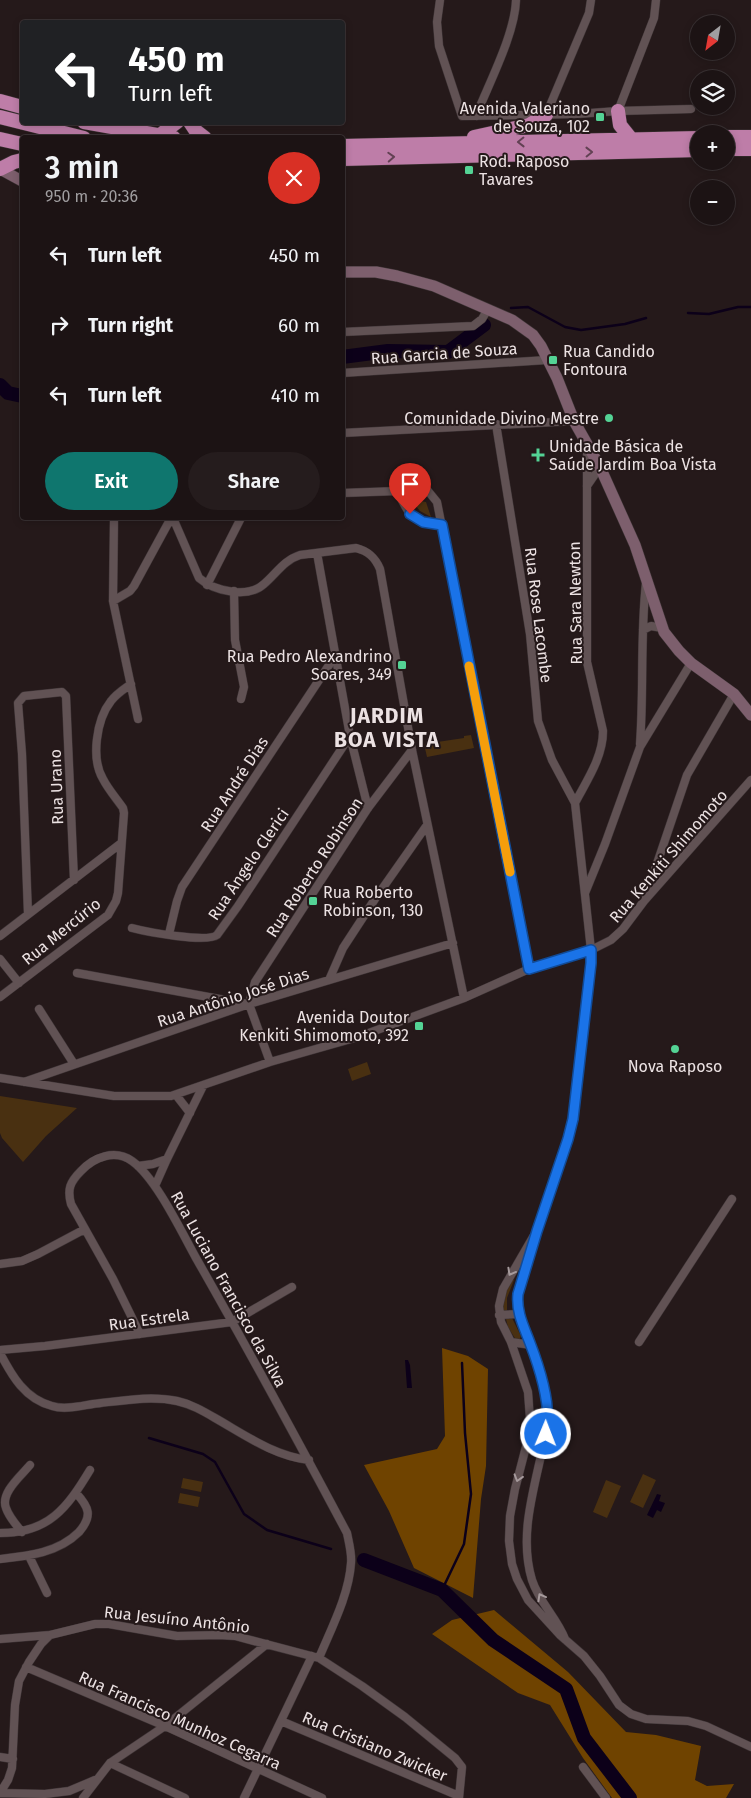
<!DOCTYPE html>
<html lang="en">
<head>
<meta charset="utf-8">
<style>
  :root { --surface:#1c1314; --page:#251c1d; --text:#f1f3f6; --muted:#a09ea0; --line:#3a3234; --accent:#0f766e }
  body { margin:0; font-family:"Fira Sans",sans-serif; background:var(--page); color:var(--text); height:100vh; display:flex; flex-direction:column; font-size:19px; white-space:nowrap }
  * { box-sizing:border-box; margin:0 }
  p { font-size:16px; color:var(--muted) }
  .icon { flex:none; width:28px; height:28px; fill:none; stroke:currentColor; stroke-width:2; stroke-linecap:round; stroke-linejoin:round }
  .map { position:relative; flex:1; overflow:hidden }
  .side { position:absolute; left:20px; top:135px; width:325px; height:385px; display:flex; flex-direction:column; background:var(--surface); border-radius:5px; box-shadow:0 2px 8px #0003,0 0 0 1px var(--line) }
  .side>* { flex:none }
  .top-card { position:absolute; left:20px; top:20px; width:325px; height:105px; border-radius:5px; box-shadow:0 2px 8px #0003,0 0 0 1px var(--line); background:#202124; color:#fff; overflow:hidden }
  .needle { width:32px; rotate:211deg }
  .controls { position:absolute; left:690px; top:15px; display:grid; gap:10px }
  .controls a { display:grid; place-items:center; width:45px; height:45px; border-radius:50%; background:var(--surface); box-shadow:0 2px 8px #0003,0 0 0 1px var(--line); font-size:25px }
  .pin { position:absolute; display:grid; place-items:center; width:42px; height:42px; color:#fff; margin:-51px -21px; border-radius:50% 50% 50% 0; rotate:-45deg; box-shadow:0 0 5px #0007 }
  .pin .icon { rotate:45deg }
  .me { position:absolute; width:55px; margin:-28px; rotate:1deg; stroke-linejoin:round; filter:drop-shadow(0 0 4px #0008) }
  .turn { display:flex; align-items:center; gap:18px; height:105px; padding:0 25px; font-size:22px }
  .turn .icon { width:65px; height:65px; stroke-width:2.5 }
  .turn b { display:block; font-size:35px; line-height:42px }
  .round { display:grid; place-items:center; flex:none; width:52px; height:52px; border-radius:26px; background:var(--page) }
  .headline { display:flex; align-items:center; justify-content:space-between; height:85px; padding:0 25px }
  h1 { font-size:30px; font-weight:600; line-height:38px }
  .primary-button { display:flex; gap:10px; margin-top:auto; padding:10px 25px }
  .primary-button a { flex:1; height:58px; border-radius:30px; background:var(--accent); color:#fff; font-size:20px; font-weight:600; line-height:58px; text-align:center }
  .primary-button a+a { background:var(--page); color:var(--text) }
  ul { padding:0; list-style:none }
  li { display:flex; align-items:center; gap:15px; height:70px; padding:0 25px }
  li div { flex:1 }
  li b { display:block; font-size:19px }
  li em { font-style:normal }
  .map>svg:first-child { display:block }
  .green { fill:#493011 }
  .forest { fill:#6f4300 }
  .water { fill:#0c0019 }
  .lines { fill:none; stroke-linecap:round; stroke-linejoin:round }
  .stream { stroke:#0c0019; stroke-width:2.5 }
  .river { stroke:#0c0019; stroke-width:14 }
  .street-casing { stroke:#3f3537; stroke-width:9 }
  .secondary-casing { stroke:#3f3537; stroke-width:12 }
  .highway-casing { stroke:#3f3537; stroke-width:15 }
  .street { stroke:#615254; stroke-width:8 }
  .secondary { stroke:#7d5f6d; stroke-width:11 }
  .highway { stroke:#be7da8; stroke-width:14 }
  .oneway { stroke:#624153 }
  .oneway2 { stroke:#a69a9c }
  .route-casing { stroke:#114b97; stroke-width:12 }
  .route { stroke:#1a73e8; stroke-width:9 }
  .slow { stroke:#f59e0b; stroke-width:9 }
  .poi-dot { fill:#54d395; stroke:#25191a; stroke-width:2 }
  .labels { text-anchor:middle; stroke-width:4; stroke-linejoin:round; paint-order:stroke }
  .poi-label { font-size:16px; fill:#ece2e3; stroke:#25191a; text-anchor:end }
  .street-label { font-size:16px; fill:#ece2e3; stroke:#25191a }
  .district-label { font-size:21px; font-weight:bold; letter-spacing:1px; fill:#ece2e3; stroke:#25191a }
</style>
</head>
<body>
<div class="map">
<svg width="751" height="1798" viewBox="0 0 751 1798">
  <rect width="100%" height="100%" fill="#25191a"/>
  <path class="green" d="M410,499L426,502L431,517L420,511Z
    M471,735L474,748L427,757L424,744L464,738V736Z
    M367,1062L371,1074L352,1081L348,1069Z
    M0,1096L77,1108L46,1136L23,1162L2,1138L0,1133Z
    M510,1280H514L507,1298V1311L502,1314L500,1306Z
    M512,1318L521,1336L519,1341L516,1340L508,1327L506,1319Z
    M643,1474L656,1480L643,1508L630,1502Z
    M183,1478L203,1482L201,1492L181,1488Z
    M606,1480L621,1486L607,1518L593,1512Z
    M180,1493L200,1497L198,1507L178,1503Z"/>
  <path class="forest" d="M442,1348L468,1356L488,1369L486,1466L481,1499L473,1598L414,1568L389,1511L364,1465L437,1449L445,1436Z
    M494,1610L568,1672L626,1732L656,1735L701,1746L695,1780L707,1786L734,1784L726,1798H612L583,1758L550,1705L518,1693L432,1634L452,1620Z"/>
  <path class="water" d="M405,1360H408L410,1365L412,1388H407Z
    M657,1494L661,1495L659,1501L665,1503L661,1512L657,1510L653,1518L647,1515Z"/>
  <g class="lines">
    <path class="stream" d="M511,308L528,307L565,327L581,330L625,324L646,318
      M688,313L709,314L738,307H751
      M149,1438L203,1454L215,1462L244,1514L267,1530L331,1549
      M442,1590L464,1544L471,1494L465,1433L462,1363"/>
    <path class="river" d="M342,357L388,351L448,352L484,325
      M0,385L8,393L22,396
      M364,1560L442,1590L493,1640L566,1689L584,1738L630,1798"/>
    <g class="street-casing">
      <path id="street" d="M440,0L437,22L439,46L462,116L577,114L618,111L691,109
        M618,111L654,18L656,0
        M546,115L589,13L591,0
        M476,116C489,83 515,34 516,0
        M342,332L473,326L482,319L488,309
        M342,373L547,360
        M496,424L530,634L538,721L552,760L575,803L591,950V963L573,1119L568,1139L537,1231L518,1294C516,1313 525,1328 531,1345C540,1369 548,1397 548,1423C548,1435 543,1449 540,1460C531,1500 520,1540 532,1580C539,1602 557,1618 565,1639
        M342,433L574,421
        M587,486L600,467
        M398,491C407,515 416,524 442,525
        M342,493L398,491L411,488L428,491L437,502L529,969
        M114,518L113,601L138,719
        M173,518L199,578C214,591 248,599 264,584C276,574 284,560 300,555L356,548C368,551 375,557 380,569L412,750L464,998
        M317,553L350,736L368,808
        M207,585L241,518
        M234,591L235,640L244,687L241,699
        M113,601L130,591L134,586L171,518
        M643,630L651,626L662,628
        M640,744C644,690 640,636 646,583
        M575,803C587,780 603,757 603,731L587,662V445
        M585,893L605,844L640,747L691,663
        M646,896L687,775L734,694
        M28,914L22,754L18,703L24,696L62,692L66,696L74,880
        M132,928C147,932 207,943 217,935L238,906L350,736
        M169,934L177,901L182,887L335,656
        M0,936L120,844
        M0,959L19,983
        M77,973L247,1004
        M329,980L343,948L375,899L427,825
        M0,997L108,915L116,901L118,893L124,813L123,808C116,798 108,789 103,779C91,759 96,720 111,701C116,694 124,689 131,684
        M249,1004L255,982L368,808L412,750
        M249,1004L270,1062
        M39,1009L74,1064
        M0,1078L114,1096H171L270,1062L358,1037L464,998L529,969L591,950L611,940L623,929L644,901L751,780
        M24,1082L249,1004L453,943
        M176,1095L190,1113
        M138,1166L153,1164L167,1159
        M155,1186L167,1159L203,1086
        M533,1237L503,1289L499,1306L501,1322L511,1342L528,1392L530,1419L528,1439L515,1489L510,1516L509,1541L512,1564L517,1579L528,1600L560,1635L584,1656L600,1676L619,1705L631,1714L646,1719L688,1721L706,1726L751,1747
        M0,1264L22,1261L38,1254L85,1229
        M499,1315L519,1314
        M140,1334L113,1279L71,1204C67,1189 70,1182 81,1171C94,1157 115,1149 132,1161C156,1178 181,1231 196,1258C248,1349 298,1441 347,1533C349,1543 352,1554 351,1563C349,1595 331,1629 319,1658
        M511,1342L531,1345
        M639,1342L732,1199
        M0,1350L45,1346L232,1322L292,1287
        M0,1353C12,1376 25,1399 52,1406C64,1410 80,1406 93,1404C120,1401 150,1395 177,1401C191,1404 203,1411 215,1418C245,1435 274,1456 309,1460
        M22,1532C16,1525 9,1517 6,1508C0,1493 21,1476 30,1465
        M0,1533C49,1533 67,1508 90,1470
        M29,1556L47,1593
        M0,1559C28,1556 58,1553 79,1532C93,1516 89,1507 76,1493
        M0,1639L50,1635
        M26,1667L165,1726L322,1798
        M281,1721L459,1796
        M0,1757L13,1759
        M110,1763L185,1798
        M583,1767L606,1798
        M0,1793L8,1780L12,1768L15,1705L19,1681L29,1662L41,1644L50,1635L95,1624H109L177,1636L219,1635L235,1636L319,1658L362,1686L405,1717L455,1758L462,1767L459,1798
        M0,1793L45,1794L69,1791L95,1780
        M83,1798L110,1763L165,1726L267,1644
        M244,1798L312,1656"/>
    </g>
    <g class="secondary-casing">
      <path id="secondary" d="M0,169L22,181
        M342,272H376L397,276L434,286L512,320L533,335L541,346L557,378L574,421L600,467L635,545L664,632L679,651L691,663L734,694L751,715"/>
    </g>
    <g class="highway-casing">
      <path id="highway" d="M0,101L22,107
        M618,111L620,125L632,140
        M0,117L84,138
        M84,122L174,138
        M190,122L196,131L205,138
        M160,135L177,122
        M474,137L529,125L546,115
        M726,137H751
        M0,139L22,144
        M342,146L699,138
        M726,149H751
        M342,159L699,150
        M0,169L14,162L22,160"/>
    </g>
    <use href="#street" class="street"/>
    <use href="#secondary" class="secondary"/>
    <use href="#highway" class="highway"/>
  </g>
  <defs><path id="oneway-chevron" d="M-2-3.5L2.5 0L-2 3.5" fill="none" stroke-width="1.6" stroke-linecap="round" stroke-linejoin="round" transform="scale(1.25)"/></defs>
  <g class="oneway">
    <use href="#oneway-chevron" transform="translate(521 142) rotate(179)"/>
    <use href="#oneway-chevron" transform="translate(589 152) rotate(-1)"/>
    <use href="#oneway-chevron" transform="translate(391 157) rotate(-3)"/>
  </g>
  <g class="oneway2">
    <use href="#oneway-chevron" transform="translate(511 1272) rotate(119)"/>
    <use href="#oneway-chevron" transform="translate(518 1478) rotate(107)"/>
    <use href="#oneway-chevron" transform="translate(541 1597) rotate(-119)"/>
  </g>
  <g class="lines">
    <g class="route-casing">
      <path id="route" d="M410,514L423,522L442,525L529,969L591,950V963L573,1119L568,1139L537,1231L518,1294C516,1312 524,1327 530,1343C540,1369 552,1408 546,1434"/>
    </g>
    <use href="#route" class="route"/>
    <path class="slow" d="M469,666L510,872"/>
  </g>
  <g class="poi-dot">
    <rect x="595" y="112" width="10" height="10" rx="2.5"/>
    <rect x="464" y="165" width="10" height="10" rx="2.5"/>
    <rect x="548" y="355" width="10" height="10" rx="2.5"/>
    <circle cx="609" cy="418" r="5"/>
    <path d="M535.5 447.5h5v5h5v5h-5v5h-5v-5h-5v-5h5z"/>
    <rect x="397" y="660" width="10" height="10" rx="2.5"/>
    <rect x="308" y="896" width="10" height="10" rx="2.5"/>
    <rect x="414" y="1021" width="10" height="10" rx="2.5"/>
    <circle cx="675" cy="1049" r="5"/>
  </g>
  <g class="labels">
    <g class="poi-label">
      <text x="590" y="114">Avenida Valeriano<tspan x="590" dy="18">de Souza, 102</tspan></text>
      <text x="479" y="167" text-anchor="start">Rod. Raposo<tspan x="479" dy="18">Tavares</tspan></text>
      <text x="563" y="357" text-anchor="start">Rua Candido<tspan x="563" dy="18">Fontoura</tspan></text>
      <text x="599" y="424">Comunidade Divino Mestre</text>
      <text x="549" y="452" text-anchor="start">Unidade Básica de<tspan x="549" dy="18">Saúde Jardim Boa Vista</tspan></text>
      <text x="392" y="662">Rua Pedro Alexandrino<tspan x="392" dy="18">Soares, 349</tspan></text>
      <text x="323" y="898" text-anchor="start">Rua Roberto<tspan x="323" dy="18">Robinson, 130</tspan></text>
      <text x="409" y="1023">Avenida Doutor<tspan x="409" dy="18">Kenkiti Shimomoto, 392</tspan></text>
      <text x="675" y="1072" text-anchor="middle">Nova Raposo</text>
    </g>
    <g class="street-label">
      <text transform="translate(444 353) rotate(-4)" y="6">Rua Garcia de Souza</text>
      <text transform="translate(575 603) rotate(-91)" y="6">Rua Sara Newton</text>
      <text transform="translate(539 615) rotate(83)" y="6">Rua Rose Lacombe</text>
      <text transform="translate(234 784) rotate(-57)" y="6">Rua André Dias</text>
      <text transform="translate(56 787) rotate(-92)" y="6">Rua Urano</text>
      <text transform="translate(668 856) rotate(-49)" y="6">Rua Kenkiti Shimomoto</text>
      <text transform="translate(248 864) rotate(-56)" y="6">Rua Ângelo Clerici</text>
      <text transform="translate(314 867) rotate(-57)" y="6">Rua Roberto Robinson</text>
      <text transform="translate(61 931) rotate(-39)" y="6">Rua Mercúrio</text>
      <text transform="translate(233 997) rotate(-18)" y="6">Rua Antônio José Dias</text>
      <text transform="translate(229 1289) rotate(61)" y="6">Rua Luciano Francisco da Silva</text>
      <text transform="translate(149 1319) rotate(-8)" y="6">Rua Estrela</text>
      <text transform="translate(177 1619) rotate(6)" y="6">Rua Jesuíno Antônio</text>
      <text transform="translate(180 1720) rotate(24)" y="6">Rua Francisco Munhoz Cegarra</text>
      <text transform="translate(375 1746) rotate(23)" y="6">Rua Cristiano Zwicker</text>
    </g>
    <g class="district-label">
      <text x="387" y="723">JARDIM<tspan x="387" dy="24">BOA VISTA</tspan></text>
    </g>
  </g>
</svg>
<div class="controls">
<a><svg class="needle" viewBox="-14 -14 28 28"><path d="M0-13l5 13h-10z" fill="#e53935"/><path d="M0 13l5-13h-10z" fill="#a09ea0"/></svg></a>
<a><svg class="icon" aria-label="layers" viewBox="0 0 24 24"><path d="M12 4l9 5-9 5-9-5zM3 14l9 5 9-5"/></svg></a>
<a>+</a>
<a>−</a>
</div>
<div class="pin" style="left:410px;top:514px;background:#d93025"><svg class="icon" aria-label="arrive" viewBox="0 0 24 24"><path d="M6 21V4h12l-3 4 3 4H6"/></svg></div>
<svg class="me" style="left:546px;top:1434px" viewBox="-20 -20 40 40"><circle r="17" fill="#1a73e8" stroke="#fff" stroke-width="3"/><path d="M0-11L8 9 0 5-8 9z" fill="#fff"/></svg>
<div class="top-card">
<div class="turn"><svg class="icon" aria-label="left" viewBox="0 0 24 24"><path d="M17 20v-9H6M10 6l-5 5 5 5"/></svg><div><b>450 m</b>Turn left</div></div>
</div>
<section class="side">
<div class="headline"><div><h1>3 min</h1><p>950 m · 20:36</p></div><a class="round" style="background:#d93025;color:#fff"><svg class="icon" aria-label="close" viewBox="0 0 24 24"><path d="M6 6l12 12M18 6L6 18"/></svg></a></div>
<ul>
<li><svg class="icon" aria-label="left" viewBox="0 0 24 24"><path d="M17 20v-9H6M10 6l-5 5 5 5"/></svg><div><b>Turn left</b></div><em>450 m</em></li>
<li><svg class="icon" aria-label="right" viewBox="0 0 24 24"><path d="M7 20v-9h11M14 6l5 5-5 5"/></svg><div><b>Turn right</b></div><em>60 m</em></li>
<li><svg class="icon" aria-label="left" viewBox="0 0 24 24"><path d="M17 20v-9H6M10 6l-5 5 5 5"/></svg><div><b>Turn left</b></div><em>410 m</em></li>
</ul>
<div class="primary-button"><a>Exit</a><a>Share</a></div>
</section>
</div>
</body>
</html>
